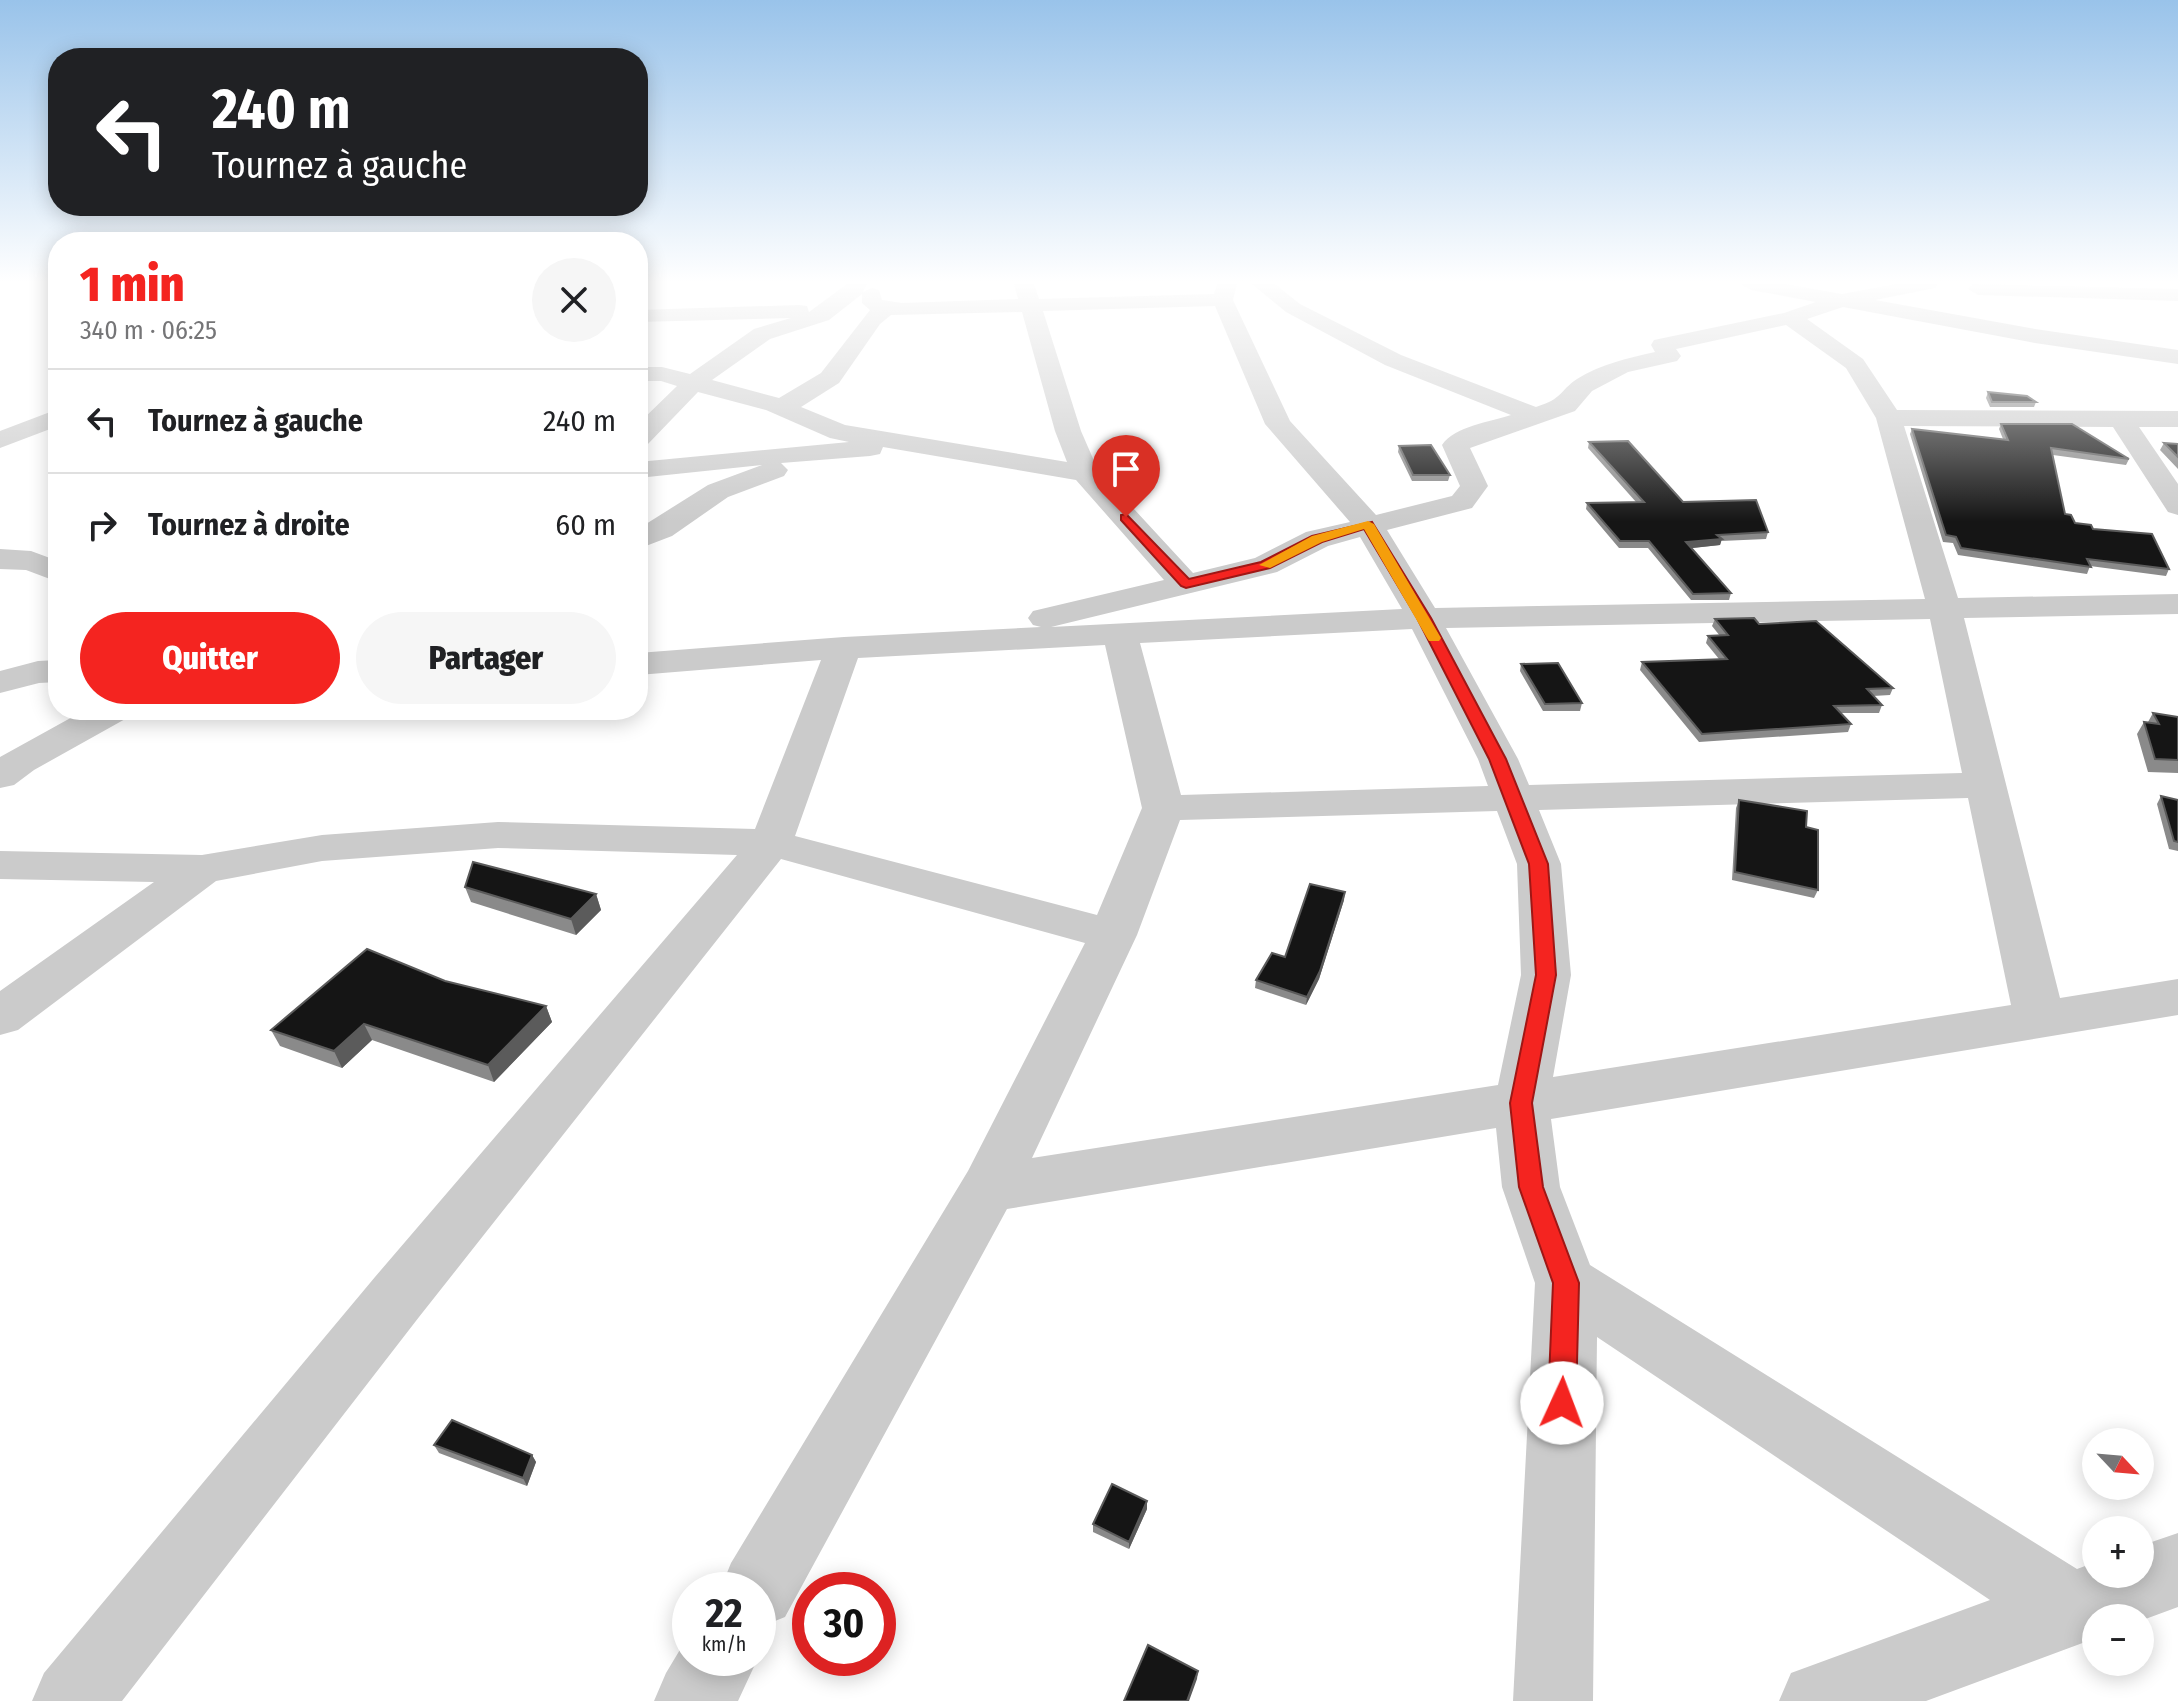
<!DOCTYPE html>
<html lang="fr">
<head>
<meta charset="utf-8">
<style>
  :root { --surface:#fff; --page:#f6f6f6; --text:#202124; --muted:#757577; --line:#e0e0e0; --accent:#f42420 }
  body { margin:0; font-family:"Fira Sans Condensed",sans-serif; background:var(--page); color:var(--text); height:100vh; display:flex; flex-direction:column; font-size:30px; white-space:nowrap }
  * { box-sizing:border-box; margin:0 }
  p { font-size:26px; color:var(--muted) }
  .icon { flex:none; width:44px; height:44px; fill:none; stroke:currentColor; stroke-width:2; stroke-linecap:round; stroke-linejoin:round }
  .map { position:relative; flex:1; overflow:hidden }
  .sheet { position:absolute; left:48px; top:232px; width:600px; height:488px; display:flex; flex-direction:column; background:var(--surface); border-radius:32px; box-shadow:0 4px 20px #0003 }
  .sheet>* { flex:none }
  .hud { position:absolute; left:48px; top:48px; width:600px; height:168px; border-radius:32px; box-shadow:0 4px 20px #0003; background:#202124; color:#fff; overflow:hidden }
  .needle { width:52px; rotate:116deg }
  .fabs { position:absolute; left:2082px; top:1428px; display:grid; gap:16px }
  .fabs a { display:grid; place-items:center; width:72px; height:72px; border-radius:50%; background:var(--surface); box-shadow:0 4px 20px #0003; font-size:40px }
  .speed { position:absolute; left:672px; top:1572px; display:flex; gap:16px; font-size:40px; font-weight:700; text-align:center }
  .speed>* { display:grid; place-content:center; width:104px; height:104px; border-radius:50%; background:var(--surface); box-shadow:0 4px 20px #0003; line-height:1 }
  .speed small { font-size:20px; font-weight:400 }
  .speed .limit { border:12px solid #d22; background:#fff; color:#111 }
  .pin { position:absolute; display:grid; place-items:center; width:68px; height:68px; color:#fff; margin:-82px -34px; border-radius:50% 50% 50% 0; rotate:-45deg; box-shadow:0 0 8px #0007 }
  .pin .icon { rotate:45deg }
  .me { position:absolute; width:88px; margin:-44px; rotate:2deg; stroke-linejoin:round; filter:drop-shadow(0 0 6px #0008) }
  .turn { display:flex; align-items:center; gap:28px; height:168px; padding:0 32px; font-size:36px }
  .turn .icon { width:104px; height:104px; stroke-width:2.5 }
  .turn b { display:block; font-size:56px; line-height:68px }
  .round { display:grid; place-items:center; flex:none; width:84px; height:84px; border-radius:42px; background:var(--page) }
  .headline { display:flex; align-items:center; justify-content:space-between; height:136px; padding:0 32px }
  h1 { font-size:48px; font-weight:800; line-height:60px; color:var(--accent) }
  .action { display:flex; gap:16px; margin-top:auto; padding:16px 32px }
  .action a { flex:1; height:92px; border-radius:48px; background:var(--accent); color:#fff; font-size:32px; font-weight:800; line-height:92px; text-align:center }
  .action a+a { background:var(--page); color:var(--text) }
  ul { padding:0; list-style:none }
  li { display:flex; align-items:center; gap:24px; height:104px; padding:0 32px; border-top:2px solid var(--line) }
  li div { flex:1 }
  li b { display:block; font-size:30px }
  li em { font-style:normal }
  .map>svg:first-child { display:block }
  .lines { fill:none; stroke-linecap:round; stroke-linejoin:round }
  .minor { fill:#cbcbcb; fill-rule:evenodd }
  .wall { fill:#8a8a8a }
  .shaded-wall { fill:#5b5b5b }
  .building { fill:#151515; stroke:#5b5b5b; stroke-width:2 }
  .route { fill:#f42420; stroke:#9f1715; stroke-width:2 }
  .slow { fill:#f59e0b }
</style>
</head>
<body>
<div class="map">
<svg width="2178" height="1701" viewBox="0 0 2178 1701">
  <rect width="100%" height="100%" fill="#fff"/>
  <g class="lines">
    <path class="minor" d="M847,284H867L863,292L872,288L879,290L882,300L902,303L1018,299L1014,284H1034L1039,299L1214,294L1217,284H1237L1233,300L1290,421L1376,515L1452,496L1460,486L1442,445C1455,426 1490,422 1511,415L1385,365L1286,312L1252,284H1275L1300,304L1401,355L1536,407C1564,398 1558,392 1577,379C1601,364 1628,358 1655,352L1651,345L1654,340L1784,313L1816,302L1751,290L1741,284H1785L1842,294L1896,284H1938L1935,288L1875,300L2035,329L2178,350V364L2035,343L1843,307L1807,319L1863,359L1897,410L2178,411V427H2139L2178,484V515L2168,512L2113,427L1904,426L1958,598L2178,594V614L1964,618L2060,998L2178,979V1015L1551,1119L1560,1187L1590,1265L2077,1569L2096,1562V1574H2140V1546L2178,1533V1607L2140,1621V1618H2096V1638L1926,1701H1779L1791,1673L1990,1600L1597,1337L1593,1701H1513L1535,1283L1502,1187L1496,1128L1007,1209L785,1617L758,1628V1590H720L731,1563L968,1171L1085,943L781,859L419,1317L122,1701H32L44,1673L375,1277L737,855L498,848L322,861L216,881L18,1030L0,1035V991L154,882L0,879V851L202,855L322,835L498,822L755,829L821,660L638,675V653L844,637L1041,627L1033,625L1028,618L1033,611L1164,580L1076,480L883,447L880,454L870,456L781,463L788,470L784,476L728,497L672,536L638,549V529L708,485L762,465L638,478V462L849,442L830,438L766,410L698,392L647,445L638,447V424L677,386L661,381H638V367H662L690,374L754,329L791,318L638,322V310L799,305L807,306L809,312ZM862,294V303L870,310L821,373L779,398L712,380L770,339L829,320ZM1215,306L1265,424L1350,522L1306,532L1255,558L1193,573L1098,470L1081,431L1043,311ZM1022,312L1055,431L1067,462L845,425L801,407L839,383L880,324L891,315ZM1786,325L1846,368L1876,418L1925,599L1435,608L1387,530L1472,508L1488,486L1470,448L1575,411L1592,391L1628,372L1677,361L1681,356L1676,349ZM1360,537L1402,609L1051,627L1277,572L1328,546ZM1930,619L1962,773L1529,785L1518,759L1446,628ZM1412,629L1478,759L1488,786L1181,795L1140,643ZM1105,645L1142,808L1097,915L795,836L858,658ZM1968,798L2011,1005L1553,1077L1571,975L1561,864L1539,810ZM1497,811L1517,864L1521,975L1498,1085L1032,1158L1137,935L1180,820Z
      M1973,284L2178,289V301L1978,295L1968,289Z
      M58,409V426L0,448V431Z
      M0,549L31,551L58,561V582L26,570L0,569Z
      M58,660V682L39,683L0,693V671L38,661Z
      M85,710H133L127,718L34,770L14,785L0,788V757Z
      M690,1633V1658H758L738,1701H654L666,1673Z"/>
  </g>
  <path class="wall" d="M1988,392L2036,402L2034,407H1990L1986,398Z
    M2001,424L2129,459L2126,465L2053,455L2065,514L2075,523L2093,529L2169,569L2166,576L2090,566L2087,574L1958,555L1953,543L1943,542L1910,434L1912,429L2003,439L1999,429Z
    M1589,442L1683,502L1768,532L1766,539L1721,541L1720,545L1691,548L1731,593L1729,600H1691L1648,548H1619L1586,509L1587,503L1636,502L1588,448Z
    M2164,443L2178,444V469L2160,450Z
    M1399,446L1450,475L1448,481H1412L1398,452Z
    M1715,619L1759,624L1893,688L1890,695L1873,696L1882,705L1879,713H1841L1851,724L1848,732L1699,742L1640,670L1642,662L1719,659L1706,643L1708,636H1720L1712,626Z
    M1521,664L1582,703L1580,711H1543L1520,671Z
    M2153,713L2178,717V773L2148,772L2137,734L2144,722H2148Z
    M2161,796L2178,800V851L2169,849L2157,804Z
    M1739,800L1806,827L1818,890L1814,898L1732,880L1736,808Z
    M465,887L596,894L601,910L576,935L471,902Z
    M1344,900L1319,979L1306,1005L1255,988L1256,980L1285,957Z
    M445,981L546,1006L552,1022L494,1082L372,1040L342,1068L280,1046L271,1030Z
    M434,1445L532,1455L536,1462L527,1486L439,1453Z
    M1147,1509L1129,1549L1093,1532V1524Z"/>
  <path class="shaded-wall" d="M1722,539L1720,545L1684,549L1686,542Z
    M1345,892L1344,900L1319,979L1306,1005L1307,997Z
    M596,894L601,910L576,935L571,919Z
    M546,1006L552,1022L494,1082L488,1065Z
    M364,1024L372,1040L342,1068L334,1051Z
    M532,1455L536,1462L527,1486L523,1478Z
    M1147,1501V1509L1129,1549V1542Z
    M1198,1671L1197,1679L1189,1701H1187Z"/>
  <path class="building" d="M1988,392L2027,396L2036,402H1992Z
    M2001,424H2072L2129,459L2051,448L2065,514L2071,515L2075,523L2091,525L2093,529L2152,534L2169,569L2087,559L2091,567L1961,548L1956,537L1946,535L1912,429L2008,440Z
    M1628,441L1683,502L1756,500L1768,532L1717,535L1722,539L1686,542L1731,593L1693,594L1649,541H1620L1587,503L1644,502L1589,442Z
    M2164,443L2178,444V457Z
    M1431,445L1450,475H1413L1399,446Z
    M1754,618L1759,624L1816,621L1893,688L1867,689L1882,705L1834,706L1851,724L1702,734L1642,662L1727,659L1708,636L1728,635L1715,619Z
    M1558,663L1582,703L1545,704L1521,664Z
    M2153,713L2178,717V760L2155,759L2144,722L2159,724Z
    M2161,796L2178,800V842L2174,841Z
    M1739,800L1807,811L1806,827L1818,830V890L1735,872Z
    M473,862L596,894L571,919L465,887Z
    M1310,884L1345,892L1320,971L1307,997L1256,980L1272,953L1285,957Z
    M367,949L445,981L546,1006L488,1065L364,1024L334,1051L271,1030Z
    M452,1420L532,1455L523,1478L434,1445Z
    M1112,1484L1147,1501L1129,1542L1093,1524Z
    M1148,1645L1198,1671L1187,1701H1124Z"/>
  <linearGradient id="sky" x2="0" y2="1"><stop stop-color="#99c3ea"/><stop offset="0.54" stop-color="#fff"/><stop offset="1" stop-color="#fff" stop-opacity="0"/></linearGradient>
  <rect width="2178" height="522" fill="url(#sky)"/>
  <path class="route" d="M1126,514L1189,579L1261,562L1312,536L1372,522L1431,618L1506,759L1548,864L1556,975L1532,1103L1543,1187L1579,1283L1576,1403L1572,1412L1562,1416L1553,1412L1548,1403L1553,1283L1519,1187L1510,1103L1536,975L1529,864L1489,759L1417,618L1364,529L1322,542L1270,568L1186,588L1181,586L1121,520V515Z"/>
  <path class="slow" d="M1368,521L1374,524L1441,638L1439,641H1429L1427,638L1364,529L1322,542L1270,568L1259,565L1312,536Z"/>
</svg>
<div class="fabs">
<a><svg class="needle" viewBox="-14 -14 28 28"><path d="M0-13l5 13h-10z" fill="#e53935"/><path d="M0 13l5-13h-10z" fill="#757577"/></svg></a>
<a>+</a>
<a>−</a>
</div>
<div class="speed"><div>22<small>km/h</small></div><div class="limit">30</div></div>
<div class="pin" style="left:1126px;top:517px;background:#d93025"><svg class="icon" aria-label="arrive" viewBox="0 0 24 24"><path d="M6 21V4h12l-3 4 3 4H6"/></svg></div>
<svg class="me" style="left:1562px;top:1403px" viewBox="-20 -20 40 40"><circle r="19" fill="#fff"/><path d="M0-13L10 11 0 6-10 11z" fill="#f42420"/></svg>
<div class="hud">
<div class="turn"><svg class="icon" aria-label="left" viewBox="0 0 24 24"><path d="M17 20v-9H6M10 6l-5 5 5 5"/></svg><div><b>240 m</b>Tournez à gauche</div></div>
</div>
<section class="sheet">
<div class="headline"><div><h1>1 min</h1><p>340 m · 06:25</p></div><a class="round"><svg class="icon" aria-label="close" viewBox="0 0 24 24"><path d="M6 6l12 12M18 6L6 18"/></svg></a></div>
<ul>
<li><svg class="icon" aria-label="left" viewBox="0 0 24 24"><path d="M17 20v-9H6M10 6l-5 5 5 5"/></svg><div><b>Tournez à gauche</b></div><em>240 m</em></li>
<li><svg class="icon" aria-label="right" viewBox="0 0 24 24"><path d="M7 20v-9h11M14 6l5 5-5 5"/></svg><div><b>Tournez à droite</b></div><em>60 m</em></li>
</ul>
<div class="action"><a>Quitter</a><a>Partager</a></div>
</section>
</div>
</body>
</html>
